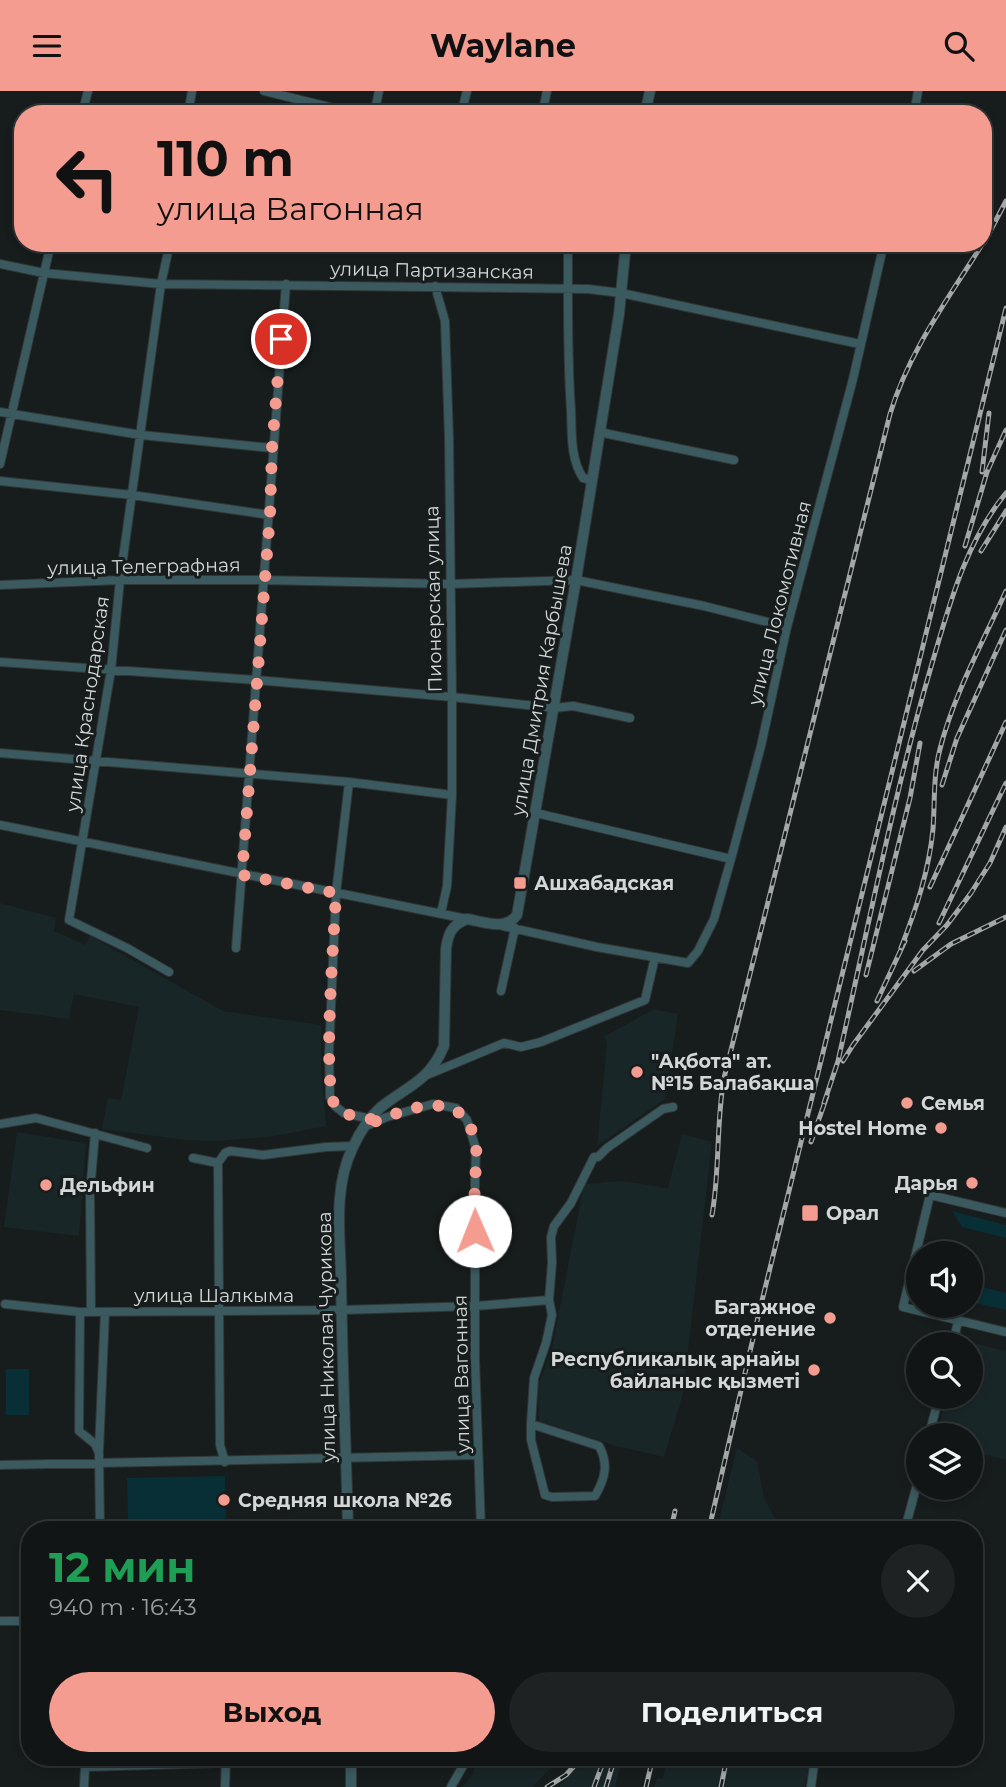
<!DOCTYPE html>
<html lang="ru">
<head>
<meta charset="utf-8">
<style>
  :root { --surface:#111516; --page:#1e2223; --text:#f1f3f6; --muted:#9c9fa1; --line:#303435; --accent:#f59c90 }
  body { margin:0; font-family:Montserrat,sans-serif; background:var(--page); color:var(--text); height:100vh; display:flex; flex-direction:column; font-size:26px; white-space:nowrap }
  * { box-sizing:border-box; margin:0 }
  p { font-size:23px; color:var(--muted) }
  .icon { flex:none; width:38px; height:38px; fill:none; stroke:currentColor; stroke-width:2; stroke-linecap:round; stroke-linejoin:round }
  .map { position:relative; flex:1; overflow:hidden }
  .details { position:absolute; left:21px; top:1430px; width:962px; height:245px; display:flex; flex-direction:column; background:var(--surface); border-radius:28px; box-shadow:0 4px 10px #0003,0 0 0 2px var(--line) }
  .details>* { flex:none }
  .top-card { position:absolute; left:14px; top:14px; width:978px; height:147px; border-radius:28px; box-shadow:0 4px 10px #0003,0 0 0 2px var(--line); background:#f59c90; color:#111; overflow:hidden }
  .tools { position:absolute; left:906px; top:1150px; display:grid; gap:14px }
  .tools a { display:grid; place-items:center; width:77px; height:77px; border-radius:50%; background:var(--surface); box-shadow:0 4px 10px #0003,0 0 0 2px var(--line); font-size:35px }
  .pin { position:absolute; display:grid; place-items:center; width:60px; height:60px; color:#fff; margin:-30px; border:4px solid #fff; border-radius:50%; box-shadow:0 2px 7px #0007 }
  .me { position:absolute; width:77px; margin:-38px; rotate:359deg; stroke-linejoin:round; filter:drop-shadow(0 0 5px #0008) }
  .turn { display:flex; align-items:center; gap:24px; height:147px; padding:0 28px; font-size:32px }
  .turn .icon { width:91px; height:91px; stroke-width:2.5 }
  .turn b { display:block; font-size:49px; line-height:60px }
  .round { display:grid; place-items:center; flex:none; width:74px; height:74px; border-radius:37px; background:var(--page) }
  .summary { display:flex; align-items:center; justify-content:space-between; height:119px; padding:0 28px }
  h1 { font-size:42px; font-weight:700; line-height:52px; color:#1e9e55 }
  .button { display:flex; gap:14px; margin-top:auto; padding:14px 28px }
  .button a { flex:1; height:80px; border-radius:42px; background:var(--accent); color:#111; font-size:28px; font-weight:700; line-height:80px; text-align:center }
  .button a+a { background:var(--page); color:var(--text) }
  header { display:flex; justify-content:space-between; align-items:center; height:91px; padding:0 28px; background:var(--accent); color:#111; font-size:32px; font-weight:700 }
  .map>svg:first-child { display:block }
  .built { fill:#192628 }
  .green { fill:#082f35 }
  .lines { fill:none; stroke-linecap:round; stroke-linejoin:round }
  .minor-casing { stroke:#313637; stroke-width:10 }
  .tertiary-casing { stroke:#313637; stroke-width:12 }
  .minor { stroke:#3b5a5f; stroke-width:8 }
  .tertiary { stroke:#3b5a5f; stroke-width:10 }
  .rail-casing { stroke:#a3a7a7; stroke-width:5 }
  .rail { stroke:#171c1d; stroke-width:2.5; stroke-dasharray:8; stroke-linecap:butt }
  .route { stroke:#f59c90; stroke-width:12; stroke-dasharray:0 21.6 }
  .poi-dot { fill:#f59c90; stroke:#171c1d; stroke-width:2.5 }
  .labels { text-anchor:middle; stroke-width:6; stroke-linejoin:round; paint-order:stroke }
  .street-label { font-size:19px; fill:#d3d7d7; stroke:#171c1d }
  .poi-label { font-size:19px; font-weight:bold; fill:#d3d7d7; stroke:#171c1d; text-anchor:start }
</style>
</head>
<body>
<header><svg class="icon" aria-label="menu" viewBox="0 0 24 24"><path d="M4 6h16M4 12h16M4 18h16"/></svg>Waylane<svg class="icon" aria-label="search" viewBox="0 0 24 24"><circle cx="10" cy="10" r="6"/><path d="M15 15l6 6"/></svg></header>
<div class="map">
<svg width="1006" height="1696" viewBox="0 0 1006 1696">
  <rect width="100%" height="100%" fill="#171c1d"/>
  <path class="built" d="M0,812L56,827L54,840L85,854L90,845L223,920L321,934V974L326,1035L275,1045L219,1050L187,1049L102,1038L108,1007L121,1009L139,916L74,903L69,928L0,919Z
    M654,918L678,923L665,1008L597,1055L607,954L605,945Z
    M17,1041L86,1052L79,1145L4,1136Z
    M682,1043L712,1051L683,1303L664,1366L616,1355L539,1330L538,1295L552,1257L584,1093L622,1090L668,1097Z
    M960,1249L1006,1260V1369L971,1360V1344H937L946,1306H971V1253H959Z
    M737,1357L757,1370L764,1407L781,1438H717Z
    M476,1666H570L563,1674L558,1670L532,1696H463L473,1683Z
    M588,1666H623L615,1696H558Z
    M667,1666H810L805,1696H654L657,1687L663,1688Z"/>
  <path class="green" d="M952,1120L1006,1134V1147L962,1136Z
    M971,1193L1006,1202V1219L971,1211Z
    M6,1278H29V1324H6Z
    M225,1385L226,1434L128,1436L127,1387Z"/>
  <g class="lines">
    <g class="minor-casing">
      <path id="minor" d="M264,0L358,23
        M82,23L88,0
        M188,23L192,0
        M374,23L379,0
        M461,23L467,0
        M542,23L547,0
        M914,23L918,0
        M568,152C568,208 567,264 571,319C572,342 570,367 583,387L592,389
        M0,173L44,182L161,193L588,198L621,202L860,253
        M435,195L445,230L449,347L452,606V704L447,795L441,822
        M0,321L141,344L272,357
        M599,341L734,369
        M0,373L51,152
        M0,390L132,404L270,424
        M0,494L120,489H263L450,493L576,489L704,515L787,536
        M0,571L256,589L452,606L554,617L573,615L630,627
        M0,662L349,691L452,704
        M349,691L336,802L329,963L330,1006L335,1015L344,1022L371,1028
        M536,722L731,768
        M0,734L467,828
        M503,835L597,856L688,872L698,860L714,828L731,768L761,655L787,536L853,288L884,152
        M236,857L286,193
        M169,881L127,857L69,829L111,579L120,489L161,193L170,152
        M501,900L515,837
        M427,984L504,952L521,956L541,951L645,909L655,866
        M0,1033L36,1027L147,1057
        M366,1035L387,1026L433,1013L456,1017L467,1029L476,1058L475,1089V1267L481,1438
        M193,1067L218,1072L225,1062L230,1060L263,1064L326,1056L353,1055
        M218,1072L220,1354L225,1371
        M1006,1122L930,1104L903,1216L1006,1241
        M5,1213L80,1221L341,1219L476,1215L549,1209
        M80,1221L79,1340L95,1353L99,1362L100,1438
        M91,1221L90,1101L95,1042
        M953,1253L958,1230
        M531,1333L599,1355C609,1373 605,1388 595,1405L552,1406L545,1404L531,1349V1333L534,1287L546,1252L552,1224L549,1209L552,1172L551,1146L554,1135L571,1112L594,1066H598L607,1057L663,1018L673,1016
        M929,1344L939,1306
        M99,1359L105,1221
        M0,1374L478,1364
        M905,1438L919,1386
        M0,1530H30
        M84,1696L85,1676L217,1672L227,1669L275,1666
        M225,1696L226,1666
        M451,1696L468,1666
        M811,1696L815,1666"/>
    </g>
    <g class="tertiary-casing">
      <path id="tertiary" d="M645,23L650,0
        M348,1438C346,1355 342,1271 341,1188C340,1145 333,1096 353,1056C359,1043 369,1027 380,1017C407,995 429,991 444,955L446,858C448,842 452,834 467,828C485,831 505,840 517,824L576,489L619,223L626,152
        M351,1666V1696"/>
    </g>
    <use href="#minor" class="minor"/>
    <use href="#tertiary" class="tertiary"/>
    <g class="rail-casing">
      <path id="rail" d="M984,152L1006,110
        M982,381L989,322
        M965,455L987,381L1006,339
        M981,460L1006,420
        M942,694L957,647L1006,539
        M930,796L1006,631
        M939,832L1006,692
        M901,857C916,818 929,780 933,738C935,711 933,684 940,658C954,603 983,551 1006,500
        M914,880L951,853L1006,826
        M866,884L910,707L920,652
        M877,910L905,850
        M843,970L853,954L923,859L947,834L971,802L990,772L1006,736
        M824,1012L838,970C868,838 893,706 931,576C949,515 965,452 1006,402
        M811,1051L827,1005
        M712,1124C720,1079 716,1032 724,987L890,323C909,260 948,208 983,152
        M671,1438L675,1420
        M709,1438L758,1226L1006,217
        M547,1696L566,1684L582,1666
        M594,1696L605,1666
        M606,1696L615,1666
        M646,1696L653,1666
        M721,1696L727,1666"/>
    </g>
    <use href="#rail" class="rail"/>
  </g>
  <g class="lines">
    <path class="route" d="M281,248L272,357L270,424L242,784L336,802C335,833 321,1000 336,1016C344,1025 360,1026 371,1028L365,1035C407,1017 468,991 476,1058C478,1068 475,1080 475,1091C474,1107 475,1123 475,1140"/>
  </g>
  <g class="poi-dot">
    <rect x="513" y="785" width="14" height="14" rx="3.5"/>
    <circle cx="637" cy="981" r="7"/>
    <circle cx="907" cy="1012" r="7"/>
    <circle cx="941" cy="1037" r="7"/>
    <circle cx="972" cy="1092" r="7"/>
    <circle cx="46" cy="1094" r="7"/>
    <rect x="801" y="1113" width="18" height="18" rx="3.5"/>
    <circle cx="830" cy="1227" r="7"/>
    <circle cx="814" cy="1279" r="7"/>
    <circle cx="224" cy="1409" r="7"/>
  </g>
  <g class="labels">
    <g class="street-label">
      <text transform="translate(432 179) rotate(1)" y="7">улица Партизанская</text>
      <text transform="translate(144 475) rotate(-1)" y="7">улица Телеграфная</text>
      <text transform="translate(433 508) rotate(-91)" y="7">Пионерская улица</text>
      <text transform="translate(779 512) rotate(-76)" y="7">улица Локомотивная</text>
      <text transform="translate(541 589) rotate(-80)" y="7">улица Дмитрия Карбышева</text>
      <text transform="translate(87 613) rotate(-82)" y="7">улица Краснодарская</text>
      <text x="214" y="1211">улица Шалкыма</text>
      <text transform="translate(326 1246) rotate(-91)" y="7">улица Николая Чурикова</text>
      <text transform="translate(461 1283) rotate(-91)" y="7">улица Вагонная</text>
    </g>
    <g class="poi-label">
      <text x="534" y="799">Ашхабадская</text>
      <text x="651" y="977">"Ақбота" ат.<tspan x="651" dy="22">№15 Балабақша</tspan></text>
      <text x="921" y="1019">Семья</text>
      <text x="927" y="1044" text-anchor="end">Hostel Home</text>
      <text x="958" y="1099" text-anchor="end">Дарья</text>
      <text x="60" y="1101">Дельфин</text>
      <text x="826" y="1129">Орал</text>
      <text x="816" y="1223" text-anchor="end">Багажное<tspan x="816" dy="22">отделение</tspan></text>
      <text x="800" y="1275" text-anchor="end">Республикалық арнайы<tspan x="800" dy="22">байланыс қызметі</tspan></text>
      <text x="238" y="1416">Средняя школа №26</text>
    </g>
  </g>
</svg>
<div class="tools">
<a><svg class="icon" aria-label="sound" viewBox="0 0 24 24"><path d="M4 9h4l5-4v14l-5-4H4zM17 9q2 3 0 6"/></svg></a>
<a><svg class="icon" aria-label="search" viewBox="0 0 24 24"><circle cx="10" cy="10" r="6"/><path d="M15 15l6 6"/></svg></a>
<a><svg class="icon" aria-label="layers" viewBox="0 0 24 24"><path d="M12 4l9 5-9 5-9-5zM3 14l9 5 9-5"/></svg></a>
</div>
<div class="pin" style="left:281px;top:248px;background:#d93025"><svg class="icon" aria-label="arrive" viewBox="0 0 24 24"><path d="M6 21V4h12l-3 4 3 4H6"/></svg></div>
<svg class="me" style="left:475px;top:1140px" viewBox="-20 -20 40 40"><circle r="19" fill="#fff"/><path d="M0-13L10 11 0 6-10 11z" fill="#f59c90"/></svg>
<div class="top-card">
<div class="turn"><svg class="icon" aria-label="left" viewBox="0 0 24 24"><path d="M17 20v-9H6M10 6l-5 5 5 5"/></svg><div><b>110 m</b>улица Вагонная</div></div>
</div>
<section class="details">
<div class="summary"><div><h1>12 мин</h1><p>940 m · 16:43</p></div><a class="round"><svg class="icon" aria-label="close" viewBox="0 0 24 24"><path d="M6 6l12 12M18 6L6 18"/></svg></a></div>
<div class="button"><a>Выход</a><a>Поделиться</a></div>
</section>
</div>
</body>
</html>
